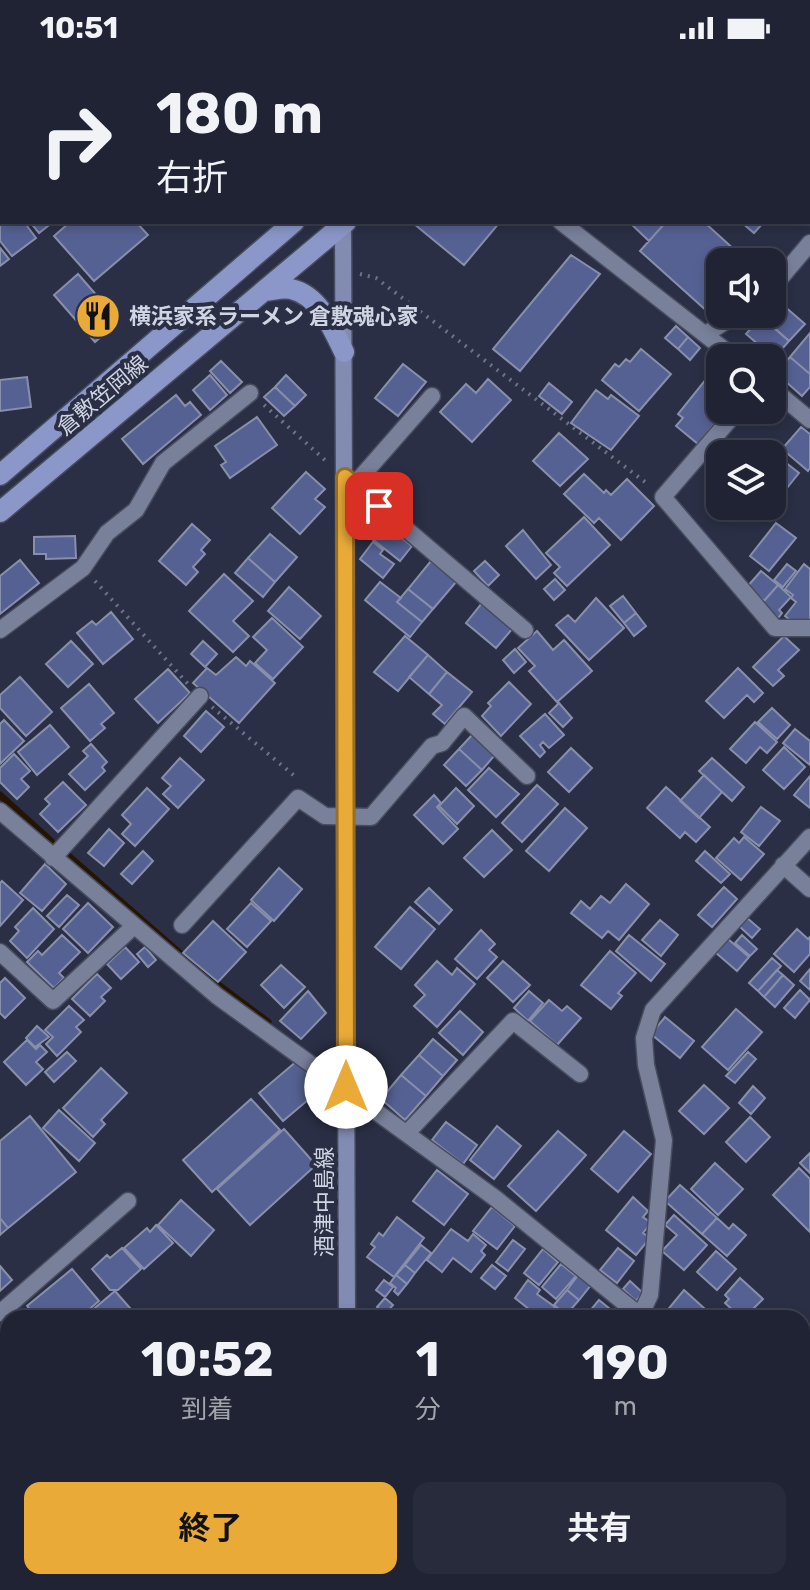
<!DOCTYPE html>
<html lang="ja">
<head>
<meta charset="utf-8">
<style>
  :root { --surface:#202334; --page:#282b3c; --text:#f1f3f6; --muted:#a2a4ac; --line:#3d404f; --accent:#e9aa38 }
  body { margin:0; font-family:Rubik,"Noto Sans JP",sans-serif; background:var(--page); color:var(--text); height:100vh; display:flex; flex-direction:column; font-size:30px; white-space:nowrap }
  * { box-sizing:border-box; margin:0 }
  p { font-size:26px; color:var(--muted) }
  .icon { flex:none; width:44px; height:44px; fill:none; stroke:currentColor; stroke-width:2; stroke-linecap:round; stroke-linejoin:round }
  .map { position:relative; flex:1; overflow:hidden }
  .drawer { position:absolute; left:0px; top:1254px; width:810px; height:280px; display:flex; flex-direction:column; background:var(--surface); border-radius:24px 24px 0 0; box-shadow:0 4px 12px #0003,0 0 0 2px var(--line) }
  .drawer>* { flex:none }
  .hud { position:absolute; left:0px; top:0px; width:810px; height:168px; box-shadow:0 4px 12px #0003,0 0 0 2px var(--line); background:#202334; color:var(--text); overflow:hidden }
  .buttons { position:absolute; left:706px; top:192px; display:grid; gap:16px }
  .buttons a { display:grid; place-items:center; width:80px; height:80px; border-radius:16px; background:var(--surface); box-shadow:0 4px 12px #0003,0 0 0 2px var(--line); font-size:40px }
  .pin { position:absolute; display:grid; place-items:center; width:68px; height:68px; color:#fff; margin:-34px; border-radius:16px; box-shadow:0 4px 12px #0006 }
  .me { position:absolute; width:88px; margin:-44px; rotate:0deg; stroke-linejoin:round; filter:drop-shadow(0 0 6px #0008) }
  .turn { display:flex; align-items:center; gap:28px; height:168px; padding:0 24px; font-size:36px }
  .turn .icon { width:104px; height:104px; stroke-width:2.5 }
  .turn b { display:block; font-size:56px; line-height:68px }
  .eta { display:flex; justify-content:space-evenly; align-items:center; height:136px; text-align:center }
  .eta b { font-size:48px; font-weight:700; line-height:56px }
  .action { display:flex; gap:16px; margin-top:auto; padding:16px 24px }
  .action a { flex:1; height:92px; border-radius:16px; background:var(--accent); color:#111; font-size:32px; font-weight:700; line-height:92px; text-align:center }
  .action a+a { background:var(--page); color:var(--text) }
  .status { display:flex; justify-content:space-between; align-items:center; height:56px; padding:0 40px; background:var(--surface); direction:ltr }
  .status svg { height:22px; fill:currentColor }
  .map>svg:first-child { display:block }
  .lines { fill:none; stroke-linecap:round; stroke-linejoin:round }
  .stream { stroke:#251500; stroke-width:7 }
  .building { fill:#556193; stroke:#888faa; stroke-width:2 }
  .minor-casing { stroke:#484c5f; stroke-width:19 }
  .secondary-casing { stroke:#484c5f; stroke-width:19 }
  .primary-casing { stroke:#484c5f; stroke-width:23 }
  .path { stroke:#6e7285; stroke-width:4; stroke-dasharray:2 6; stroke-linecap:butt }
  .minor { stroke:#79809a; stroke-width:16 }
  .secondary { stroke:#828bb1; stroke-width:16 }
  .primary { stroke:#8a97c8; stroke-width:20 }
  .route-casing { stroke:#976e24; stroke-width:20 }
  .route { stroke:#e9aa38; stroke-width:14 }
  .labels { text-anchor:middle; stroke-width:8; stroke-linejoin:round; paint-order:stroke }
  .poi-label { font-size:22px; font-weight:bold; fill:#d1d5e3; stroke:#2a2f45; text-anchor:start }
  .street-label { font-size:22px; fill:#d1d5e3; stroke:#2a2f45 }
</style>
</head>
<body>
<div class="status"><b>10:51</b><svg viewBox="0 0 49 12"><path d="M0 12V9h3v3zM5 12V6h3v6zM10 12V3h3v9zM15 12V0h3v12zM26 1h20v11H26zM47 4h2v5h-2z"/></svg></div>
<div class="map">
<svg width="810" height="1534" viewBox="0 0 810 1534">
  <rect width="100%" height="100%" fill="#2a2f45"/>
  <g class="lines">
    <path class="stream" d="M0,739L51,785
      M65,797L200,915L268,966"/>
  </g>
  <path class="building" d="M288,0H323L321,2Z
    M2,104V143L0,145V106Z
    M6,166H24L36,182L12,200L0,185V170Z
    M30,166H53L39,177Z
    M70,166H136L148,179L94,225L54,180Z
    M416,166H500L464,209L414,168Z
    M629,166H666L649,185Z
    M666,166H704L748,206H720V243L708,256L640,195Z
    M741,166H764L754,177Z
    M0,192L9,203L0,210Z
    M571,199L600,218L520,315L493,293Z
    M78,218L119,265L95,286L54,239Z
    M783,249L805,268L789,285L768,266Z
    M761,261L789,285L774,302L746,278Z
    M676,270L688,281L678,293L665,282Z
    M810,277V318L790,301Z
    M688,281L700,292L690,304L678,293Z
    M641,293L671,318L639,355L602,324L615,308L619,311L626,303L630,306Z
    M790,301L810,318V331L802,340L776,317Z
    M221,305L242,326L230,337L210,315Z
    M403,308L426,326L398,360L375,342Z
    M711,317L720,325V354H726L698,388L676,370L683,362L678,358Z
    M210,319L227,339L210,354L193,334Z
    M286,319L306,339L295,350L275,331Z
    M27,321L31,351L0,355V324Z
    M488,323L511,344L472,386L440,356L466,328L476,337Z
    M549,327L572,346L562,358L539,340Z
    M275,331L295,350L284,360L264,341Z
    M596,334L608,343L611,339L639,360L611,394L571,367Z
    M176,339L185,350L190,346L201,359L143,408L122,383Z
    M257,361L277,389L230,422L221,409L226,406L215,390Z
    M801,371L810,378V412L808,415L782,393Z
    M559,377L588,403L560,430L533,405Z
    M776,399L799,417L783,437L772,429V404Z
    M306,416L325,433L315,443L325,451L300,478L272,452Z
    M584,418L604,437L606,434L611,439L627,423L654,450L621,484L599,462L594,467L564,438Z
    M584,461L610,489L567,530L554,517L560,511L546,497Z
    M383,467L412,490L400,505L371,482Z
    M776,467L796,482L769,515L750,500Z
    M192,468L210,484L201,494L205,498L193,511L198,516L186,529L159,505Z
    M523,474L551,509L536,523L506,490Z
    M270,478L297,501L275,526L248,502Z
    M75,480L76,502L46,503V498H34V481Z
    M373,486L383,494L380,498L394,508L383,522L360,503Z
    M248,502L275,526L263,541L235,517Z
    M20,504L39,527L0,558V520Z
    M431,505L456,526L433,553L408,533Z
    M485,505L499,519L488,530L474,515Z
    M787,508L796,515L783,531L774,524Z
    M804,508L810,513V562L806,567L795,568L785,560L796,546L791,542L793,539L785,533Z
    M761,515L778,529L764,545L747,531Z
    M224,518L253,545L233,565L249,580L233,596L189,555Z
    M555,523L565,534L554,544L544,533Z
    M380,526L401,542L397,546L422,566L410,581L365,544Z
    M778,529L791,541L779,554L782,557L778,562L761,548Z
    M289,531L321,560L300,583L268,555Z
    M408,533L433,553L422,566L397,546Z
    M623,540L636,557L624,567L610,550Z
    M596,542L624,572L589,604L556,569L568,559L575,566Z
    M482,547L513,572L496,592L466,567Z
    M111,556L133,583L103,608L77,577L92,565L96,569Z
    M636,557L646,570L634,580L624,567Z
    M272,562L303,591L273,623L255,607L267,594L253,581Z
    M537,575L553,594L564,584L592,615L557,646L529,615L535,610L518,592Z
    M405,580L428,599L398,635L374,616Z
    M784,580L799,594L778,614L784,620L773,630L753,611Z
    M71,585L93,608L68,631L46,608Z
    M203,585L217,598L205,611L191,598Z
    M515,593L526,606L514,617L503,604Z
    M428,599L447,616L429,638L409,621Z
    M236,601L246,610L250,605L275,627L239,667L193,627L207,612L216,619Z
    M738,612L763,637L754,646L747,639L724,662L706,645Z
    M168,613L190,637L158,667L135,643Z
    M447,616L472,636L445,668L433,658L442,649L429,638Z
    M20,621L52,656L26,680L0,652V639Z
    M509,626L531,648L501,680L482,660L491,650L488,647Z
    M89,628L114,657L101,668L105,672L90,685L61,652Z
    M559,647L572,662L563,671L549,657Z
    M772,652L790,669L777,683L758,666Z
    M206,655L224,671L201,696L184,680Z
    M545,658L564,679L549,692L543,686L540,689L545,696L540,701L520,680Z
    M4,664L24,685L0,708V668Z
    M755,666L777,686L767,697L760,691L746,707L730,693Z
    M50,669L69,691L37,719L18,696Z
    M795,673L810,685V709L783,687Z
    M472,679L494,700L482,714L459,693Z
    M91,688L107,706L102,711L105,715L85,734L69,718L88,700L83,695Z
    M784,691L805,711L784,733L763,714Z
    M571,692L592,712L569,736L548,716Z
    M459,693L482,714L466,730L444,709Z
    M14,698L30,715L21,723L29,731L17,743L0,726V712Z
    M180,702L204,724L178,752L163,738L171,730L162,722Z
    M712,702L744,731L732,745L699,715Z
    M489,712L519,738L496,761L468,734Z
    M704,719L722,736L699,762L680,745Z
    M810,720V752L794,739Z
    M63,726L86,749L58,776L40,758L50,748L45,743Z
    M537,729L558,748L522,786L502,767Z
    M666,731L710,771L696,786L685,776L680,782L647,752Z
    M147,732L169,753L135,790L122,778L131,768L122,759Z
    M456,732L474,750L457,768L439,750Z
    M434,739L441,747L437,751L458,773L443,788L414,759Z
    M761,751L780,765L759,790L741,776Z
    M565,752L587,772L549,815L526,795Z
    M109,773L124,787L104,810L88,797Z
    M492,774L512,794L484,821L464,802Z
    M744,781L764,798L741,824L716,802L734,782L739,787Z
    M143,795L153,805L132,828L121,818Z
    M705,795L730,818L721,827L696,805Z
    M45,808L66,828L42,855L20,837Z
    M279,812L302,833L274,865L251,844Z
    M2,825L23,844L0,870V827Z
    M626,828L649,848L619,884L608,875L602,882L571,857L581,845L590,853L601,840L610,847Z
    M724,831L737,843L712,871L698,859Z
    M429,832L452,854L439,868L415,846Z
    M67,839L79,849L59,871L47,860Z
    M88,847L113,871L88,897L63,873Z
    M251,847L271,865L247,891L227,873Z
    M410,851L435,873L401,913L375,891Z
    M33,852L54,873L27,902L10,885L19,875L15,871Z
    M746,861L760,873L752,882L738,869Z
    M660,864L678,879L661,900L642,884Z
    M213,865L246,896L218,926L183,897Z
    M797,873L808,883L810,881V898L794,916L774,898Z
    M481,874L495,888L489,894L497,901L477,923L455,903Z
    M62,879L80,896L59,917L64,922L54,932L27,906L38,895L42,899Z
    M629,879L665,908L651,925L616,895Z
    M742,879L757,893L750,900L735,887Z
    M728,883L749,901L737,915L716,897Z
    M125,891L139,906L121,923L107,908Z
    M145,891L156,904L148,911L137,898Z
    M610,895L636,917L618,937L622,940L611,953L581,929Z
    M772,902L781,910L758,935L749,927Z
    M437,905L452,919L457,912L475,928L437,971L414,950L425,939L415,929Z
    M503,905L530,929L513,946L487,922Z
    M281,909L305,931L284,952L261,929Z
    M810,913V934L800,925Z
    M777,914L783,919L764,941L758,935Z
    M97,918L111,932L101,941L105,945L90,960L72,943Z
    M783,919L794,929L775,951L764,941Z
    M5,922L25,942L5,962L0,957V927Z
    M800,934L810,944L795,962L784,952Z
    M308,935L326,957L301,983L280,965Z
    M529,935L543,947L528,965L514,952Z
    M549,944L562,955L567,950L581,962L557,989L530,965Z
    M69,950L84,964L76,971L81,976L57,1000L46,988L53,981L45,974Z
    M736,953L762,976L728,1014L702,991Z
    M460,955L483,976L463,999L439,977Z
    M665,961L694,985L680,1002L651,978Z
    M37,970L49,981L35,991L26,982Z
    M433,983L457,1004L443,1020L419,999Z
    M27,984L36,993L40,989L47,996L36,1006L43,1013L26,1029L4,1006Z
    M67,996L76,1005L54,1026L45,1016Z
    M748,996L756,1003L735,1027L726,1020Z
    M419,999L443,1020L426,1040L401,1019Z
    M297,1005L321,1033L283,1065L259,1037Z
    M101,1012L127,1037L101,1064L105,1068L93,1081L63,1052Z
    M401,1019L426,1040L405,1064L381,1043Z
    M704,1029L729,1052L704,1078L679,1055Z
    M753,1030L765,1042L751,1058L739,1047Z
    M251,1043L280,1074L212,1136L183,1104Z
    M59,1054L95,1087L79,1105L43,1072Z
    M30,1060L76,1116L8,1172L0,1162V1085Z
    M750,1061L770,1081L746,1106L726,1086Z
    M446,1066L477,1089L463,1108L432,1084Z
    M497,1070L521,1090L494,1123L470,1104Z
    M284,1073L316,1109L250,1169L217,1133Z
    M558,1075L586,1099L536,1155L508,1130Z
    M624,1075L651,1098L618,1136L591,1113Z
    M810,1097V1117L800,1107Z
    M715,1107L743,1133L718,1159L691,1133Z
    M799,1112L810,1123V1176L773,1139Z
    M437,1114L468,1138L444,1169L413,1145Z
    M680,1129L717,1162L702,1178L665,1145Z
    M633,1141L648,1155L643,1161L651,1167L643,1177L650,1182L636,1199L606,1174Z
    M181,1144L214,1174L191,1200L158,1169Z
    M492,1151L515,1170L497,1193L473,1175Z
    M674,1159L707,1189L684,1214L662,1195L677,1179L665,1169Z
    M397,1161L424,1182L394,1221L367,1201L375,1191L371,1188L379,1177L383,1180Z
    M0,1162L8,1172L0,1179Z
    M717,1162L729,1173L733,1168L746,1179L727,1200L702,1178Z
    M156,1169L173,1187L144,1213L124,1192L147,1172L150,1176Z
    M451,1173L468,1185L473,1178L486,1189L481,1195L485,1199L471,1216L453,1202L442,1216L427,1204Z
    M513,1184L525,1193L508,1215L496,1206Z
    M421,1189L431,1197L415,1217L405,1209Z
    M122,1192L141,1213L118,1234H110L92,1213L107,1199L110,1202Z
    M618,1192L634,1205L617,1227L600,1214Z
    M543,1193L558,1206L539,1229L524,1217Z
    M716,1195L736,1213L717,1234L697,1216Z
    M561,1208L576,1220L556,1243L542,1231Z
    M405,1209L415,1217L407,1228L396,1219Z
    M492,1209L506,1220L495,1233L481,1222Z
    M0,1210L12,1224L0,1235Z
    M72,1213L99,1245L79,1262H37L27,1250Z
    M579,1218L591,1229L579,1244L567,1234Z
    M396,1219L407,1228L398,1239L394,1235L396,1232L390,1227Z
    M740,1222L763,1243L749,1257L744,1253L738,1259L725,1247L729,1243L725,1239Z
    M384,1224L393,1231L385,1241L376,1234Z
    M528,1224L540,1234L537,1238L555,1251L547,1262H540L515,1242Z
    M630,1225L643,1237L636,1245L623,1233Z
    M567,1234L579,1244L566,1259L554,1249Z
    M684,1234L715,1262H661Z
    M115,1235L137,1260L134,1262H83Z
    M385,1242L393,1249L385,1258L377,1251Z
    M599,1244L621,1262H584Z
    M3,1272L8,1280V1320L4,1323L0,1318V1274Z
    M810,1311V1348L802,1342V1321Z
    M8,1387V1415L0,1421V1394Z
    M804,1406L810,1410V1434L802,1444Z
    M805,1464L810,1468V1500L802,1493V1467Z
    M5,1484L8,1488V1526H11L0,1534V1488Z
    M802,1513L810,1519V1534L803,1531L801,1534H773L763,1526H802Z
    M85,1526H118L112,1534H96Z
    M169,1526L178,1534H162Z
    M176,1526H208L201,1534H186Z
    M293,1526H320L322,1527L316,1534H291L288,1532Z
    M483,1526H498L505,1531L502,1534H477Z
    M525,1526H569L572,1528L568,1534H519Z
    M608,1526H644L639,1534H603Z
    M650,1526H685L679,1534H645Z
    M689,1526H708L721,1534H698L688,1528Z"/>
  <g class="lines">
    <g class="minor-casing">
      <path id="minor" d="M61,2L65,0
        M0,18H2
        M0,65L2,67
        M808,71L810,72
        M0,148L2,146
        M561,166L735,302
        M772,232L810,187
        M706,278L737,258
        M772,332L810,364
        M738,354L663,441L775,572H810
        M345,421L525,574
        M354,429L432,340
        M0,574L83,512L107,477L136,454L163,407L250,337
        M0,755L217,940L495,1142L643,1262
        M53,802L200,640
        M783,809L810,833
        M182,869L298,742L325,760L371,761L432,690L442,687L464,660L527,720
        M0,896L53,945L134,870
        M407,1077L513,965L580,1018
        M0,1257L128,1145
        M639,1262L650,1239L664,1084L646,1009L644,982L653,954L810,781
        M0,1326L8,1337
        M802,1394L810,1401
        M0,1457L8,1468
        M51,1526L57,1534
        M359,1526L369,1534
        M578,1534L580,1526"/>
    </g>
    <g class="secondary-casing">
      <path id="secondary" d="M341,0V2
        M343,166L347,1262
        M348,1534V1526"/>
    </g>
    <g class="primary-casing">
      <path id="primary" d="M352,0L354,2
        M475,2L477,0
        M527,2L529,0
        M265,235C274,234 283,231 291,233C319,239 333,273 344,296
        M0,419L294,166
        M0,456L346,166"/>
    </g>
    <path class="path" d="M388,0V2
      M396,0L400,2
      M360,218L376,222L649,429
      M264,349L326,405
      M95,525L188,628
      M212,651L297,722"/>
    <use href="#minor" class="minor"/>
    <use href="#secondary" class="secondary"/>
    <use href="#primary" class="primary"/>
  </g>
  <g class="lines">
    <g class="route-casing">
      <path id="route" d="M346,1031L345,421L379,450"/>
    </g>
    <use href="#route" class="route"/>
  </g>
  <defs>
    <g id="restaurant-disc" transform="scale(2.3)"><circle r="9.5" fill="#e9aa38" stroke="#2a2f45"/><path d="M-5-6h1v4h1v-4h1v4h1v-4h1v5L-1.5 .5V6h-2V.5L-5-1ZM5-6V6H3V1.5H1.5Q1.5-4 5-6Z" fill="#111"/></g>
  </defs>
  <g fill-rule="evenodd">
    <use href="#restaurant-disc" x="98" y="260"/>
  </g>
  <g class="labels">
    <g class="poi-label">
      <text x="129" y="268">横浜家系ラーメン 倉敷魂心家</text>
    </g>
    <g class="street-label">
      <text transform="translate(102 339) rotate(-40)" y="8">倉敷笠岡線</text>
      <text transform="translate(324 1146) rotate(-90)" y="8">酒津中島線</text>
    </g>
  </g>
</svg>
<div class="buttons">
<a><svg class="icon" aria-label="sound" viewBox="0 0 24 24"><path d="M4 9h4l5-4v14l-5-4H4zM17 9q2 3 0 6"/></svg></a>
<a><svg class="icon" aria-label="search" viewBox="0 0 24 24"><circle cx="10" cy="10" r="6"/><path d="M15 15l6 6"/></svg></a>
<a><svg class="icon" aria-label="layers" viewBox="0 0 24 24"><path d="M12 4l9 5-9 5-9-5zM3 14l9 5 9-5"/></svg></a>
</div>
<div class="pin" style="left:379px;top:450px;background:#d93025"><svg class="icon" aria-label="arrive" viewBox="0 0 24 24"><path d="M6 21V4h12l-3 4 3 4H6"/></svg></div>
<svg class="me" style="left:346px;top:1031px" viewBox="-20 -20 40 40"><circle r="19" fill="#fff"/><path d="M0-13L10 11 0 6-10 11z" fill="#e9aa38"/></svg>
<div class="hud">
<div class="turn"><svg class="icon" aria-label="right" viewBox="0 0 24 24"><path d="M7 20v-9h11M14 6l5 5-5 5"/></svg><div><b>180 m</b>右折</div></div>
</div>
<section class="drawer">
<div class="eta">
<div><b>10:52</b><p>到着</p></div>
<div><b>1</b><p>分</p></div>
<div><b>190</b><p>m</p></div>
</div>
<div class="action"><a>終了</a><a>共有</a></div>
</section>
</div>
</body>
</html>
